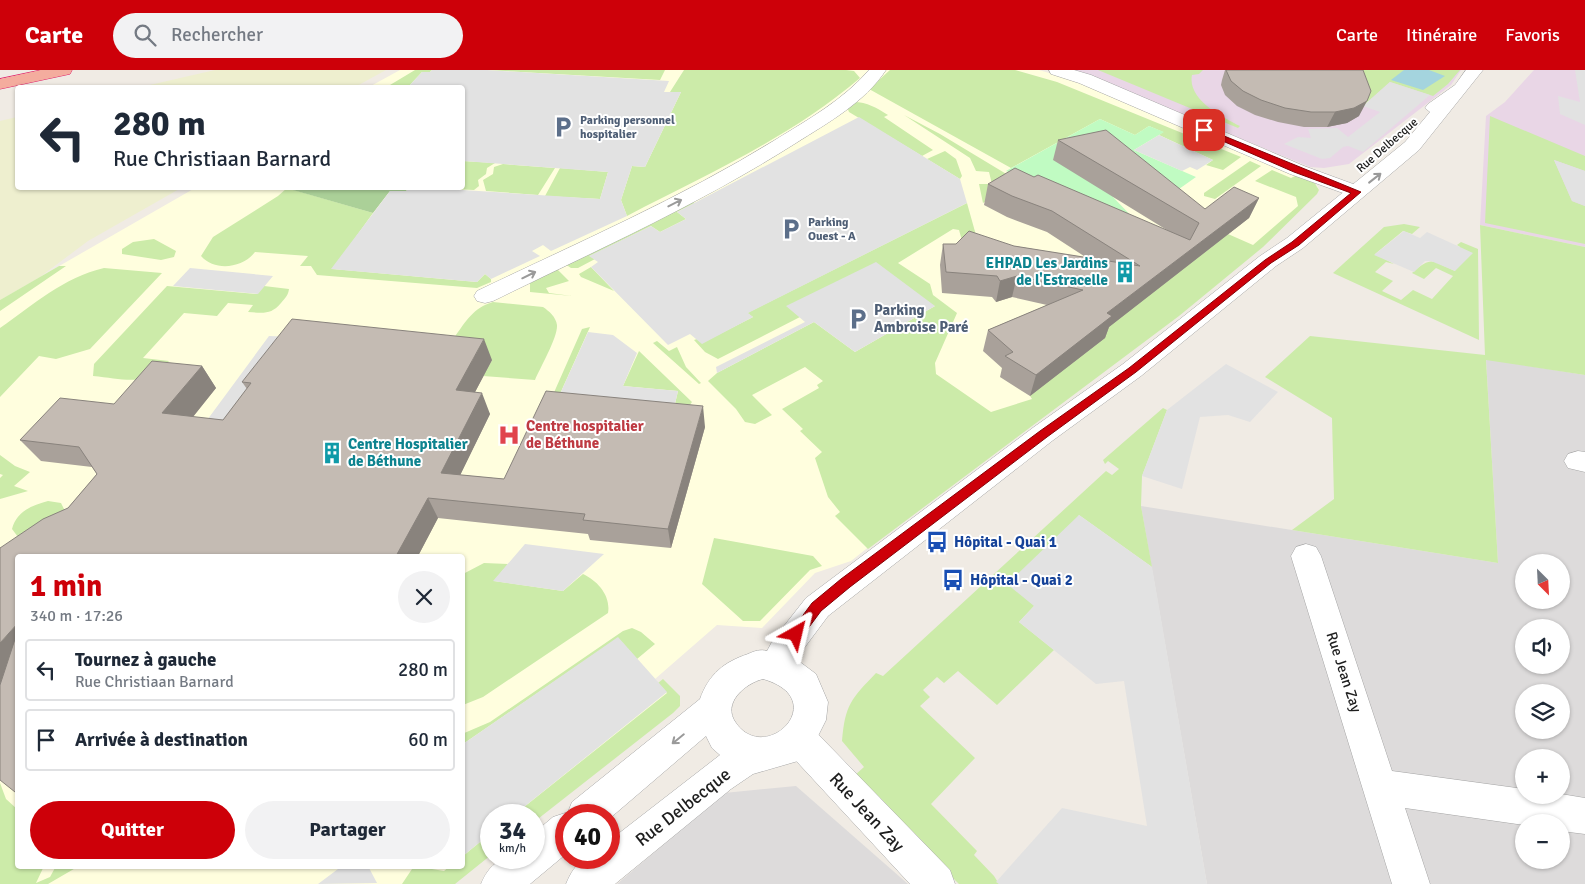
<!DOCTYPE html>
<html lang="fr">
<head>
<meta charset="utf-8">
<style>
  :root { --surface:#fff; --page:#f2f2f3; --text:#1f2937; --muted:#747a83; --line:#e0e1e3; --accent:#cd0009 }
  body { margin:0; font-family:Signika,sans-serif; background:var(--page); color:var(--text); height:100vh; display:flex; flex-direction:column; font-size:19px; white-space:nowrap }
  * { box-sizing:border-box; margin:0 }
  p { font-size:16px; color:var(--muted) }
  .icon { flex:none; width:28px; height:28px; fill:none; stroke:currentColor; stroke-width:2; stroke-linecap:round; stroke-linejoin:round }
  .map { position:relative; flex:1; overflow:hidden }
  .panel { position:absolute; left:15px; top:484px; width:450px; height:315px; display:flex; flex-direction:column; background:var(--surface); border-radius:5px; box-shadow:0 1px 4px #0004 }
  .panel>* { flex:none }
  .guide { position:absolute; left:15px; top:15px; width:450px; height:105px; border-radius:5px; box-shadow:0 1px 4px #0004; background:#fff; color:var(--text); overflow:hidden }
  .needle { width:32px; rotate:156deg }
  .tools { position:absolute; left:1515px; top:484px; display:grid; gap:10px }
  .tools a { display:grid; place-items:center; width:55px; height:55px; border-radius:50%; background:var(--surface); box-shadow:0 1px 4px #0004; font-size:25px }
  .speed { position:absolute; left:480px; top:734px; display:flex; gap:10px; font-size:25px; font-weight:700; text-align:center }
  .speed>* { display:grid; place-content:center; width:65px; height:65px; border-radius:50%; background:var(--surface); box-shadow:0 1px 4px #0004; line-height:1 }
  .speed small { font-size:12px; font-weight:400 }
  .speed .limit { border:8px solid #d22; background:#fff; color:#111 }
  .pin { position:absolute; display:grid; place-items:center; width:42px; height:42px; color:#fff; margin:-21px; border-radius:10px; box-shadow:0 2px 8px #0006 }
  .me { position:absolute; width:55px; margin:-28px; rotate:37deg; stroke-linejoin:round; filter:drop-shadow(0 0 4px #0008) }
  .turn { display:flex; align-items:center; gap:18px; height:105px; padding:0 15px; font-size:22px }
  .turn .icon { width:65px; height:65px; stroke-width:2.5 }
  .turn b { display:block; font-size:35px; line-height:42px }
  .round { display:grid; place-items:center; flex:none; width:52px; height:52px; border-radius:26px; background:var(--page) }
  .summary { display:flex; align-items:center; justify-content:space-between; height:85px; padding:0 15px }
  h1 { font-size:30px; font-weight:800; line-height:38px; color:var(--accent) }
  .primary-button { display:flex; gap:10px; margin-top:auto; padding:10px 15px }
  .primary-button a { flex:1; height:58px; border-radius:30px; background:var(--accent); color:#fff; font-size:20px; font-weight:800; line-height:58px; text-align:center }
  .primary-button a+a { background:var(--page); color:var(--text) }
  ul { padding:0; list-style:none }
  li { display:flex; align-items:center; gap:15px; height:62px; margin:0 10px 8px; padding:0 5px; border:2px solid var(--line); border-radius:5px }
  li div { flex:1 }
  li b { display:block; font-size:19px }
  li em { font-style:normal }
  header { display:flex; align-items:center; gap:30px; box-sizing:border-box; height:70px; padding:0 25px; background:var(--accent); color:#fff }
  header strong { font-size:24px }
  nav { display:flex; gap:28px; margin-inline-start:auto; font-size:18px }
  .search { width:350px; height:45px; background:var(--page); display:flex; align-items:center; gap:12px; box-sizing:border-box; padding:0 18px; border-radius:28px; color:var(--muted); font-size:19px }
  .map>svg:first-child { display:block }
  .residential { fill:#dddbdb; fill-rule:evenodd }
  .industrial { fill:#e9d6e6 }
  .education { fill:#fffede; fill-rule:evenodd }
  .farmland { fill:#eeefcf }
  .grass { fill:#cceba9 }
  .forest { fill:#abd098 }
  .park { fill:#c0fbc2 }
  .parking { fill:#e2e2e2 }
  .water { fill:#a4d4de }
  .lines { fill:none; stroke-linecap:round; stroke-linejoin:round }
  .minor-casing { stroke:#a5a5a5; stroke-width:1 }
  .tertiary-casing { stroke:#a5a5a5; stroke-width:1 }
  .trunk-casing { stroke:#df206a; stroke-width:1 }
  .minor { fill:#fff; fill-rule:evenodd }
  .tertiary { fill:#fff; fill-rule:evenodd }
  .trunk { fill:#f4ac9e; fill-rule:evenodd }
  .wall { fill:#a9a19a }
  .shaded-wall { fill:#89837d }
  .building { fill:#c4bbb3; stroke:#89837d }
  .oneway { stroke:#9a9a9a }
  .route { fill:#cd0009; stroke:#850006 }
  .labels { text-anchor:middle; stroke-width:4; stroke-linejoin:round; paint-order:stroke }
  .far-service-label { font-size:12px; font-weight:bold; fill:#4e5e75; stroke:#fff; text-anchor:start }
  .far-street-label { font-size:12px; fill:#1e1e1e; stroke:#fff }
  .culture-label { font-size:15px; font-weight:bold; fill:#0d838f; stroke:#fff; text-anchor:end }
  .service-label { font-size:15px; font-weight:bold; fill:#4e5e75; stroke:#fff; text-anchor:start }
  .health-label { font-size:15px; font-weight:bold; fill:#be3a42; stroke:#fff; text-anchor:start }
  .transit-label { font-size:15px; font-weight:bold; fill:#164399; stroke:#fff; text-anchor:start }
  .street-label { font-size:15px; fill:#1e1e1e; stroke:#fff }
  .near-street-label { font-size:18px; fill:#1e1e1e; stroke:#fff }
</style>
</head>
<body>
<header>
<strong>Carte</strong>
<div class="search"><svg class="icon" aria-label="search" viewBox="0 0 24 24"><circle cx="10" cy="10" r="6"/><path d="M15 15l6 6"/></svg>Rechercher</div>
<nav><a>Carte</a><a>Itinéraire</a><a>Favoris</a></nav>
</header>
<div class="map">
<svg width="1585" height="814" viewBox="0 0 1585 814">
  <rect width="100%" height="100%" fill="#f0ebe4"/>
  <path class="residential" d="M1486,289L1585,305V814H1207L1141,436L1498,493ZM1524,492H1561V530H1524ZM1524,558H1561V595H1524ZM1524,622H1561V660H1524ZM1524,688H1561V725H1524ZM1524,752H1561V790H1524Z
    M796,716L908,814H617L724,723Z"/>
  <path class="industrial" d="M1073,0H1461L1451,15L1349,94L1324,98L1310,97Z
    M1534,0H1585V177L1480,155L1486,46L1505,32Z"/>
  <path class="education" d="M400,0H1039L1076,11L1242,80L1317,116L1319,120L1125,285L910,444L851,491L815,503L762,558L717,555L655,609L676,633L534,745H491V779L447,814H0V230L195,118H462V18L369,17ZM18,486H462V796H18Z"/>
  <path class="farmland" d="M215,0H386L355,17H141Z
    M17,47L18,118H181L88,171L40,207L0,230V51Z"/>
  <path class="grass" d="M415,0H432L430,2H422L408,17L385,18Z
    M487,0H665L660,10Z
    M684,0H846L854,1L860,8C788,69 709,103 627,146L621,130L632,96L645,97L681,22H670Z
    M890,0H1015L1057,12L1241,87L1223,100L1206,95L1213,90L1159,65L1163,62L1149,56L1135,65L1100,49L1011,98L869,19Z
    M1098,0H1203L1199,4L1192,5C1187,29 1222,47 1240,56L1238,58Z
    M1350,0H1460L1448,14L1433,26L1390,12L1363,36Z
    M854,32C867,32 877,38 888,45L884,47L933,80L922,86L849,42L847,37Z
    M904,45L940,64L1013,108L1008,117L983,133L979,114H992L989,102L976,101L970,88Z
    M1490,46L1585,86V101L1554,90L1572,131L1585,136V174L1485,153Z
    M945,81L956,89L962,106L960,109L927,89Z
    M463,91L495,93L487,98L486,104L478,110L479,116L474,120L432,118H462Z
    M1250,91L1261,96L1215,129L1204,126V123Z
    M503,94L555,98L538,125L486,121L483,110L493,104L494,97Z
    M560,98L608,102L600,129L545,126Z
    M1272,100L1291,108L1297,105L1314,112L1319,120L1317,124L1263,177L1179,246L868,479L835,446L840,442L828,427L815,388L822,382L800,361L803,359L782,339L819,318L817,315L823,311L805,297L752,325L772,345L755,354L745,352L736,339L708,311L717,303L814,252L855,282L935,236H787L800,247L718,289L705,282L694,270L697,269L702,273L753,247L747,243L967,133L981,183L965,181L959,160L953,159L898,193L930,214L933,225L957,243L935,293L936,304L991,342L1032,329L1030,326L1099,264L1228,164L1253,175L1298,136L1296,127L1255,111Z
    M287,118L373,143L333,199L477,212L485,204L491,209V212L477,218L317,205L311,196H300L308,186L255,182C243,198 215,202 201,186L213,167L278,126Z
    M691,131L695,133L677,142L686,149L660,162L651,156L590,186L595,189L578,198H571L565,194Z
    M1404,154L1420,157L1412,164L1403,161L1375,184L1394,194L1386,192L1375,202L1393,211L1382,221L1401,230L1413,220L1432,229L1453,206L1436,198L1424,209L1412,203C1432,185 1432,191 1455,201L1460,177L1457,175L1461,172L1478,179L1479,270L1333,203L1384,157Z
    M1480,155L1585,177V305L1486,290L1498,493L1292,460L1334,429L1332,348L1265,307L1310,266L1485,285Z
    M154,169L176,181L174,187L161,190L122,184V179L133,172Z
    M59,196H66L0,241V230Z
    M591,197L614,221L581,207L579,204Z
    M104,198L162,203L90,279L56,289L39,286L0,327V258C33,235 64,207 104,198Z
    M557,199L569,211L546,218L549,223L572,226L530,222V212Z
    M167,216L257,224L264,216L289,219C288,226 285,228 281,233C271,245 263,243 248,242L253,235L228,233L217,246L184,243L143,288L169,291C146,318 126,309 93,306L94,294Z
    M493,232L543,237C549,241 556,247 557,255C558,267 540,298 535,310L483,306L492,290L454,268C466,251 473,238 493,232Z
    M590,257L555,335L507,429L582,259Z
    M657,271L669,281L677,277L686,297L701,313L699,314L653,273Z
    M639,281L692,332L689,336L675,334L678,321L623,316Z
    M1163,338L1167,340L1142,406L1141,436L1152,497L1079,445L1034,536L1019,552L1054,580L997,635L958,601L944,613L937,607L923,620L930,627L920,636L975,688L931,734L977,781L974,785L994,806L999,814H959L877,733L855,705L864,697L842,671C845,635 851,629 876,603L883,606L1106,401L1112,405L1119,399L1108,391L1105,394L1103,390Z
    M0,385L15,396L30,402L14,416L28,421L0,429V408L3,405L0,404Z
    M48,431L61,433L65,441L18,467L12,459C16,442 32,435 48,431Z
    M714,468L813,486L822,496L810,500L760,551H743L702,514Z
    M484,493L508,494L494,511L563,521L583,504C598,511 611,526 608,543L483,627L463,635V504Z
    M632,558L641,562L655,574L637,589L618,568L463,674L462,664L490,652L623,561Z
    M663,609L680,626V636L673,643L534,752V745H514L667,623L658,613Z
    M0,713L6,729L17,739L18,796H44L36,813L50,807L56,796H79L48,814H0Z
    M491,763V785L455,814H402L414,796L444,801L450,796H462L463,786Z"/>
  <path class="forest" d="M286,118H409L406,121H390L373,143Z"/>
  <path class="park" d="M1100,49L1135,65L1149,56L1164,62L1134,80L1196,107L1162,131L1113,127L1138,153L1006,101Z"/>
  <path class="parking" d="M432,0H487L669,11L664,22H681L645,97L632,96L621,130L627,146L551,181L543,175L532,181L540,186L491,209L485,204L477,212L331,199L390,121H406L409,118H432L600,129L608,102L463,91L462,18L408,17L422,2H430Z
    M1575,0H1585V55L1560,44L1558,26L1580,32Z
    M1390,12L1430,25L1363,82L1348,76L1343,77L1330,88L1322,89L1284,74L1298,67L1311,68L1308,59L1337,58L1348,67L1380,42L1363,36Z
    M859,47L960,109L967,133L748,243L753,247L702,274L690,264L668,275L591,197L598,192L589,186L651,156L660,162L686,149L677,142Z
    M1159,65L1213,90L1197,100L1190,97L1182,101L1134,80Z
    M1554,90L1585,101V136L1572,131Z
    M1404,161L1420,168L1427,162L1473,183L1455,201L1431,191H1425L1414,202L1374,185Z
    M876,192L935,236L855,282L814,252L717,303L716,297L805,252L786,236Z
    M190,198L273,206L258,224L173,216Z
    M588,262L613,265L637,283L623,316L678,321L674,338L555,335Z
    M269,266L294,267L229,363L199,361Z
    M1226,294L1278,322L1250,352L1228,345L1200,347L1182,419L1142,406L1167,340Z
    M1079,445L1152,497L1207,814H999L996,812L1062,738L1147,756L1124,611L1096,614L1019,552L1034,536L1007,514Z
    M525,474L604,484L563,521L493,511Z
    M618,567L667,622L514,745H491V763L463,786V674Z
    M342,796H368L377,813L318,814Z"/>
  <path class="water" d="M1404,0H1429L1445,6L1423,20L1391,10Z"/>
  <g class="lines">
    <g class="minor-casing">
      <path id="minor" d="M869,0H886C864,33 829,52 796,73C700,134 595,181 493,231L485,233L477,231L474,226L477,221C577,173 681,128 775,70C809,49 843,30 869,0Z
        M1049,0H1074L1091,5L1304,96L1364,118L1367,122L1364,126L1357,128L1290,104L1079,13L1051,4Z
        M1578,381L1585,382V402L1568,398L1564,391L1568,384Z
        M1306,474L1316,477L1321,486L1392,701L1524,719V725L1561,724L1585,728V764L1561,761V752H1524V755L1405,738L1430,814H1392L1291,486L1296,477Z
        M799,652L811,657L950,800L955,814H910L787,681L782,669L787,657Z"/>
    </g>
    <g class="tertiary-casing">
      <path id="tertiary" d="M1466,0H1483L1419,80L1303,178L1276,196L1141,306L1052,371L828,546L796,589L816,604L828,632L826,650L812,678L798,691L753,704L731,719L615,814H566C576,790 584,788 609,788V771L720,685L712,678L706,666L609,749V745H566V784L530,814H481C493,786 506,788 534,788V763L553,747L568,742L572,732L700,629C709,604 724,592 748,584C754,581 761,579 767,581L773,570L806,528L1034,357L1123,294L1260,186L1287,168L1405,72L1430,42L1425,38L1428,34L1455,15ZM763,609C833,629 766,696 736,653C721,633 746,613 763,609Z"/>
    </g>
    <g class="trunk-casing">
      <path id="trunk" d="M41,0H72L70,4L0,19V9Z"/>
    </g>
    <use href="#minor" class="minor"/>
    <use href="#tertiary" class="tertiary"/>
    <use href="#trunk" class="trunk"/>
  </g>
  <path class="wall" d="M1225,0H1363L1359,46L1347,53L1327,57H1304L1278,52L1255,45L1237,36L1225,25L1221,15L1222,10Z
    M1058,70L1205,139L1259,128L1249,148L1109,257L1105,268L1030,326L1000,307L1002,298L983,281L988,260L1047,235L1012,227L996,232L992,227L942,223L940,195L943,174L1014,176L1087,188L1047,162L1007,147L984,135L988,114L1034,107L1170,162L1053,90Z
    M492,290L475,322L490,344L460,405L504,409L705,357L671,478L590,470L588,464L438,448L418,486H18L68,438L97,404L92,397L41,391L20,370L114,334L202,296L216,318L193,347L223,350L247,319L242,312Z"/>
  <path class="shaded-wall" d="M1367,31L1359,46L1347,53L1327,57L1335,42Z
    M1259,128L1249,148L1109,257L1105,268L1030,326L1036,305L1107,243Z
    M1017,206L1012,227L996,232L1000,211Z
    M484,269L492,290L465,341L456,320Z
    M202,296L216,318L179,364L162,343Z
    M482,323L490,344L451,424L441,403Z
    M703,336L705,357L671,478L668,459Z
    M428,428L438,448L418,486H396Z
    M18,553V602L0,623V573Z"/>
  <path class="building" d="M1226,0H1363L1371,21L1367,31L1354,38L1335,42H1311L1285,38L1261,30L1243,21L1231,11Z
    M1106,60L1205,139L1234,117L1259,128L1107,243L1112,246L1036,305L1005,286L1013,282L988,260L1083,220L1017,206L1000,211L997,206L946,202L943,174H956L969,161L1014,176L1140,196L1052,141L1012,126L988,114L1015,98L1034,107L1038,105L1190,170L1199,153L1058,70Z
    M292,249L484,269L456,320L482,323L441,403L504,409L546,321L703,336L668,459L583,450L585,444L428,428L396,486H18V553L0,573V478L43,449L68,438L97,404L79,377L20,370L60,328L114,334L152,291L202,296L162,343L223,350L251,313L242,312Z
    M18,560V723L15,722L0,710V615Z"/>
  <defs><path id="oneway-shaft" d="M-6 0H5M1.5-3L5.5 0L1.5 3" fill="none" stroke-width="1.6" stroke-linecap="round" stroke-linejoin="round" transform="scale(1.25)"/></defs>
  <g class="oneway">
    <use href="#oneway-shaft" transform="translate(1375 108) rotate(-38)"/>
    <use href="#oneway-shaft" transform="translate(675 133) rotate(-27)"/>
    <use href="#oneway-shaft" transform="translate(529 205) rotate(-26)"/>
    <use href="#oneway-shaft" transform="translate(678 669) rotate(141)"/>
  </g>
  <path class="route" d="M1202,59H1207L1361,122L1299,175L1271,193L1136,302L1047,367L850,517L821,541L801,568H792L790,564L792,560L812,533L841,509L1040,361L1129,298L1265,190L1292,172L1351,123L1294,102L1202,62Z"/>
  <defs>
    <g id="parking-bare" transform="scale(1.725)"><path d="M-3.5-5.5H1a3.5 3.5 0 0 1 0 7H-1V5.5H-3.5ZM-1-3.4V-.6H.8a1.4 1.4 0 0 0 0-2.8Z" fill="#5c6f8a" stroke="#fff" stroke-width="2.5" paint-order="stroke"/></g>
    <g id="building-bare" transform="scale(1.725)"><path d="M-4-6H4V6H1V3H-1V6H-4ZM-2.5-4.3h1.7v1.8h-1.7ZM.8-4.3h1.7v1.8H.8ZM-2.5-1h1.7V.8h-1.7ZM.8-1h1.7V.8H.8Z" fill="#0f9aa8" stroke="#fff" stroke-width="2.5" paint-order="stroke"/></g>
    <g id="hospital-bare" transform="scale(1.725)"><path d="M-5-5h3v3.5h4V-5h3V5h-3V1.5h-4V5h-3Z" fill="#e0444e" stroke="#fff" stroke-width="2.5" paint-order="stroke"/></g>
    <g id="bus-bare" transform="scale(1.725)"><path d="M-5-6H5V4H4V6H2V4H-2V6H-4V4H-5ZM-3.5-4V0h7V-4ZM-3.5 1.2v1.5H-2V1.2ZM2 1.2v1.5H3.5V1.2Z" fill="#1a4fb4" stroke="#fff" stroke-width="2.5" paint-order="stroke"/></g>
  </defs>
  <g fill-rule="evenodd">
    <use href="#parking-bare" x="563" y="57"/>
    <use href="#parking-bare" x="791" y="159"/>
    <use href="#building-bare" x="1125" y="202"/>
    <use href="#parking-bare" x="858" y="249"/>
    <use href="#hospital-bare" x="509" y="365"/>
    <use href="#building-bare" x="332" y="383"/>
    <use href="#bus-bare" x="937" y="472"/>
    <use href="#bus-bare" x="953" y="510"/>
  </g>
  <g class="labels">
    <g class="far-service-label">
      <text x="580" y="54">Parking personnel<tspan x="580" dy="14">hospitalier</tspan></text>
      <text x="808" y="156">Parking<tspan x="808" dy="14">Ouest - A</tspan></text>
    </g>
    <g class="far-street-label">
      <text transform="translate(1387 75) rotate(-41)" y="4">Rue Delbecque</text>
    </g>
    <g class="culture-label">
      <text x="1108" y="198">EHPAD Les Jardins<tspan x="1108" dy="17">de l'Estracelle</tspan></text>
      <text x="348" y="379" text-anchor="start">Centre Hospitalier<tspan x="348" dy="17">de Béthune</tspan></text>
    </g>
    <g class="service-label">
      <text x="874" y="245">Parking<tspan x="874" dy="17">Ambroise Paré</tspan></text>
    </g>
    <g class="health-label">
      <text x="526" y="361">Centre hospitalier<tspan x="526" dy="17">de Béthune</tspan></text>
    </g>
    <g class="transit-label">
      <text x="954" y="477">Hôpital - Quai 1</text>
      <text x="970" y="515">Hôpital - Quai 2</text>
    </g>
    <g class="street-label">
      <text transform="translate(1344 602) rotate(72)" y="5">Rue Jean Zay</text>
    </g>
    <g class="near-street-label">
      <text transform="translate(683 737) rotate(-38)" y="6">Rue Delbecque</text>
      <text transform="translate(867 742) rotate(47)" y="6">Rue Jean Zay</text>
    </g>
  </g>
</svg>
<div class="tools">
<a><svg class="needle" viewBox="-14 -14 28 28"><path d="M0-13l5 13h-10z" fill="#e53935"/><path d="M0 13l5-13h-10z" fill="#747a83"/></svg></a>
<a><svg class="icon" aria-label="sound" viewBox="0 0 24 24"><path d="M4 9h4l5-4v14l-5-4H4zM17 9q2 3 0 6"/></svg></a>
<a><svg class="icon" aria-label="layers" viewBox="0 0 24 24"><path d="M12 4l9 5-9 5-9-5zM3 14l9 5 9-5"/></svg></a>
<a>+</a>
<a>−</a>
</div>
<div class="speed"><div>34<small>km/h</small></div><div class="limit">40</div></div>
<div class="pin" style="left:1204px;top:60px;background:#d93025"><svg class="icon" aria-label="arrive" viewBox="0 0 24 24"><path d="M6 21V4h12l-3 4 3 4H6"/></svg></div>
<svg class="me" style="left:796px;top:564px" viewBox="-20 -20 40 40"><path d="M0-17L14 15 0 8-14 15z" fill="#cd0009" stroke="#fff" stroke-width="4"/></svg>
<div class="guide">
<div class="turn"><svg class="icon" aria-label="left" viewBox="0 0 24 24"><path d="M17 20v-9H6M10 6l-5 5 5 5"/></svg><div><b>280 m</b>Rue Christiaan Barnard</div></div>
</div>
<section class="panel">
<div class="summary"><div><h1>1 min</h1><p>340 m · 17:26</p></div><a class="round"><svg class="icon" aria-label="close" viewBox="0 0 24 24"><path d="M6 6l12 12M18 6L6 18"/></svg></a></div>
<ul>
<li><svg class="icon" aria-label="left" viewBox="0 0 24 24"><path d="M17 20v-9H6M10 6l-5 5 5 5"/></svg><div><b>Tournez à gauche</b><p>Rue Christiaan Barnard</p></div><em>280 m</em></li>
<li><svg class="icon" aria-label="arrive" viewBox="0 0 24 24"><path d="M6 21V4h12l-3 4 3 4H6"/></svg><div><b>Arrivée à destination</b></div><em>60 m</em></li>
</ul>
<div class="primary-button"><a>Quitter</a><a>Partager</a></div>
</section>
</div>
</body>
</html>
